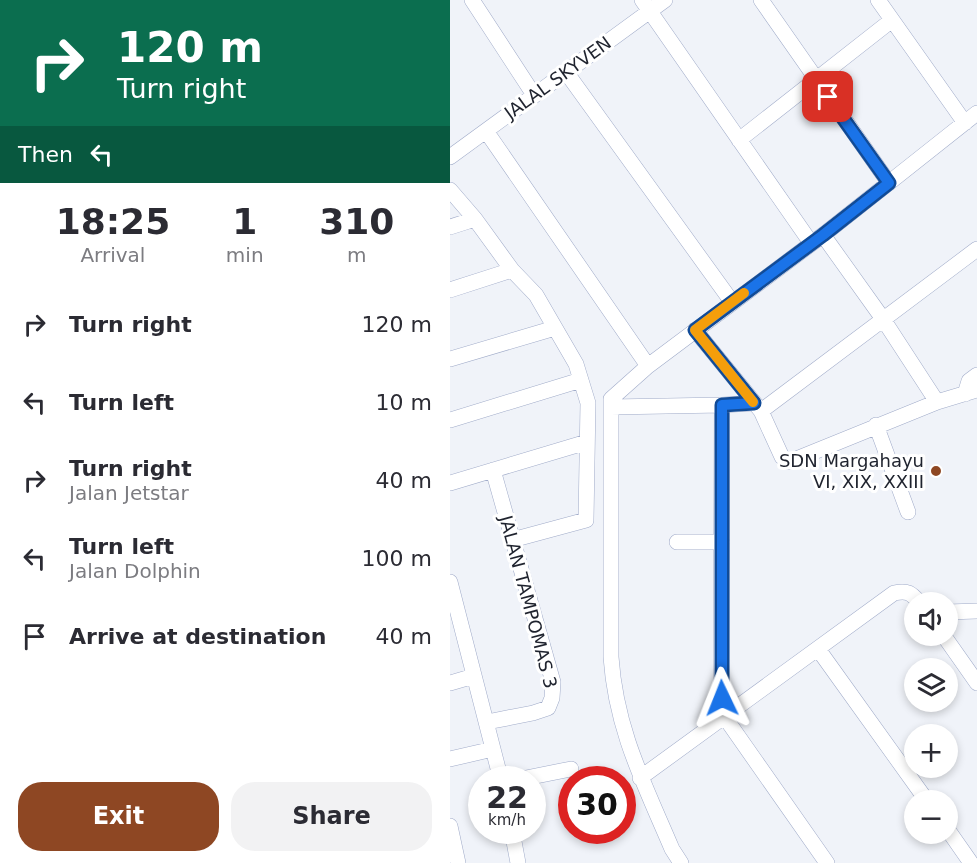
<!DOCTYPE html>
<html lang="en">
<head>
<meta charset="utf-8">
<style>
  :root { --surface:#fff; --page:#f2f2f3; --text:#2b2b33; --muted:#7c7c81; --accent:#8e4723 }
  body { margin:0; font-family:"DejaVu Sans",sans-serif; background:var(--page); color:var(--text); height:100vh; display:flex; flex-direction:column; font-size:22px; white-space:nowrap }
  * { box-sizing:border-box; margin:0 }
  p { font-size:20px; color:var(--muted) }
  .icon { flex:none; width:33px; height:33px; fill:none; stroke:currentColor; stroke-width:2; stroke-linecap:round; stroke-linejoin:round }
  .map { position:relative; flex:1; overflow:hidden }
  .details { display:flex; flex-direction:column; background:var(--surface); width:450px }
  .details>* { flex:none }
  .hud { background:#0b6e4f; color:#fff; overflow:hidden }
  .fabs { position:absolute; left:454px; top:592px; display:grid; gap:12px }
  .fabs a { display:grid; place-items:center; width:54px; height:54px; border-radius:50%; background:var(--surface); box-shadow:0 3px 9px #0003; font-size:30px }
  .speed { position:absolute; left:18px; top:766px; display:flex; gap:12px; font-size:30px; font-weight:700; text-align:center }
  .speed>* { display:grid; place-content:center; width:78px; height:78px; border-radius:50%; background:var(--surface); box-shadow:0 3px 9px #0003; line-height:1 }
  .speed small { font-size:15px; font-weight:400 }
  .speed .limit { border:9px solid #d22; background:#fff; color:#111 }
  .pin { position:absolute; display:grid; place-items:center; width:51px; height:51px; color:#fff; margin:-26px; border-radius:12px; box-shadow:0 3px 9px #0006 }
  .me { position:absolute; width:66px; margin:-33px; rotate:358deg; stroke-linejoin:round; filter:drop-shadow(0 0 4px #0008) }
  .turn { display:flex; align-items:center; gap:21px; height:126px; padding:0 18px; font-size:27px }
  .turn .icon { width:78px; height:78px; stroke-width:2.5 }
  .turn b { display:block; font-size:42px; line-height:51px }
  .then { display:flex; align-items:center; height:57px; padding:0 18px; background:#0003; gap:12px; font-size:22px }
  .eta { display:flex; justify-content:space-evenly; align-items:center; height:102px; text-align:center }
  .eta b { font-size:36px; font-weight:600; line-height:42px }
  .action { display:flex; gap:12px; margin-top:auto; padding:12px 18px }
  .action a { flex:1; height:69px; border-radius:24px; background:var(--accent); color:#fff; font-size:24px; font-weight:600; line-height:69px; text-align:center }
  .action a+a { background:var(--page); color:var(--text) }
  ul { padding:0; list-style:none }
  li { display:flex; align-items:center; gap:18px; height:78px; padding:0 18px }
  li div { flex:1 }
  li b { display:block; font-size:22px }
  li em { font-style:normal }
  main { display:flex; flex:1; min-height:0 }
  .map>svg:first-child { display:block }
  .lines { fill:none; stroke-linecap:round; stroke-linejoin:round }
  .street-casing { stroke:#a0abc9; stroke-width:16 }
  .street { stroke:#fff; stroke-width:15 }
  .route-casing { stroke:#114b97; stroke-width:15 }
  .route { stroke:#1a73e8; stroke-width:10 }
  .slow { stroke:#f59e0b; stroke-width:10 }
  .poi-dot { fill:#8e4723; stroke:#fff; stroke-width:2 }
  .labels { text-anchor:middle; stroke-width:6; stroke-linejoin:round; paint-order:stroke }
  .street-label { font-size:18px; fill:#1f232e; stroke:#fff }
  .poi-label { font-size:18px; fill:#1f232e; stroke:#fff; text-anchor:end }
</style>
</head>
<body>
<main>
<section class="details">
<div class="hud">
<div class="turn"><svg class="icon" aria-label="right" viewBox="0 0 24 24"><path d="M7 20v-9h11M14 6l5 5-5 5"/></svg><div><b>120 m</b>Turn right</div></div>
<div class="then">Then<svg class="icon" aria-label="left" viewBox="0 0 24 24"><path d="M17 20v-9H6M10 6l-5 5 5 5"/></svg></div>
</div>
<div class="eta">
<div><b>18:25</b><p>Arrival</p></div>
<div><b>1</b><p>min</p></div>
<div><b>310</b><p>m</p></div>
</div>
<ul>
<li><svg class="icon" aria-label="right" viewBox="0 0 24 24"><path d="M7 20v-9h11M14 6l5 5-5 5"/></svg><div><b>Turn right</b></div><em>120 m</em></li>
<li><svg class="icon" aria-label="left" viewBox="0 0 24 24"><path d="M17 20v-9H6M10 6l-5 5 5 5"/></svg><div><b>Turn left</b></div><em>10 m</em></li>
<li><svg class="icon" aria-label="right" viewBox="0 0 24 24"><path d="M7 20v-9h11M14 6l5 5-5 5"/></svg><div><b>Turn right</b><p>Jalan Jetstar</p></div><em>40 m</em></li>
<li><svg class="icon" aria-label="left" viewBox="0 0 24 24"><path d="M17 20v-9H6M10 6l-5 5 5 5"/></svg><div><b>Turn left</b><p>Jalan Dolphin</p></div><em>100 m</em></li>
<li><svg class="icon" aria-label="arrive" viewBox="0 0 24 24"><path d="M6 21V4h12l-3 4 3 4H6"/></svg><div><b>Arrive at destination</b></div><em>40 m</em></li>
</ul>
<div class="action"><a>Exit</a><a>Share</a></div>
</section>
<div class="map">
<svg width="527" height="863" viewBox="0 0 527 863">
  <rect width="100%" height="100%" fill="#f0f3f9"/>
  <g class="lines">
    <g class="street-casing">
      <path id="street" d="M22,0L84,95
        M192,0L361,243
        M311,0L439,183
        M428,0L515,123
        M116,72L282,302
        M36,131L198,366
        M289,140L442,20
        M0,157L215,0
        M0,190L25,219L62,270L86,295L126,364L138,403L136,520L62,540
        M0,227L25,219
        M373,235L433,319L487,402
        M0,290L62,270
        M245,330L311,411L527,249
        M0,359L105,328
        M515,394L519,381L527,375
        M304,403L272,405L271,677L274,716L377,863
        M161,407L272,405
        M311,411L332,457L339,462L487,402L527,390
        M0,420L131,380
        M426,425L458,512
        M0,483L137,442
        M227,542H272
        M0,582L51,780
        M498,612L527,611
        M494,636L527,683
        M368,649L477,801
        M0,683L24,676
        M37,722L83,713L98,708L102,698L103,682L43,470
        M0,759L43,749
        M190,778L444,593C458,590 461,593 470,603
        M66,780L121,769
        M0,826L8,863
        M498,830L521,863
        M62,831L68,863
        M231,863L222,849C194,783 166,730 161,657V399L198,366L373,235L527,113"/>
    </g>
    <use href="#street" class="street"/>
  </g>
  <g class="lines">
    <g class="route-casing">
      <path id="route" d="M272,698V405L304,403L245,330L373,235L439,183L378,97"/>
    </g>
    <use href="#route" class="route"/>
    <path class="slow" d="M294,293L245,330L303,402"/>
  </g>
  <circle class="poi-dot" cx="486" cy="471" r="6"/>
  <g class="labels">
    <g class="street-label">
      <text transform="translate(108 78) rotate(-36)" y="6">JALAL SKYVEN</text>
      <text transform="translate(78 602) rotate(75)" y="6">JALAN TAMPOMAS 3</text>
    </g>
    <g class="poi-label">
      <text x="474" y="467">SDN Margahayu<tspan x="474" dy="21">VI, XIX, XXIII</tspan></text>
    </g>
  </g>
</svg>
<div class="fabs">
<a><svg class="icon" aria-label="sound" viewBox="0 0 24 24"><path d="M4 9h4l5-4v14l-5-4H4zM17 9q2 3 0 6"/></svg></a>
<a><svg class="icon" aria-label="layers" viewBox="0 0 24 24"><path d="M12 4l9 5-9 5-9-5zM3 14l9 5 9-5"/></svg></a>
<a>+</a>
<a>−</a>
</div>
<div class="speed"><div>22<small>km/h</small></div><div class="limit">30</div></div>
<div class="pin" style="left:378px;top:97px;background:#d93025"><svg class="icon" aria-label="arrive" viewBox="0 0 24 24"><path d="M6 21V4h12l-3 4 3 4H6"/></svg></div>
<svg class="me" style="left:272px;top:698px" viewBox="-20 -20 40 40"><path d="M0-17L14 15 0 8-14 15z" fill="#1a73e8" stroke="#fff" stroke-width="4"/></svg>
</div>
</main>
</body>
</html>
